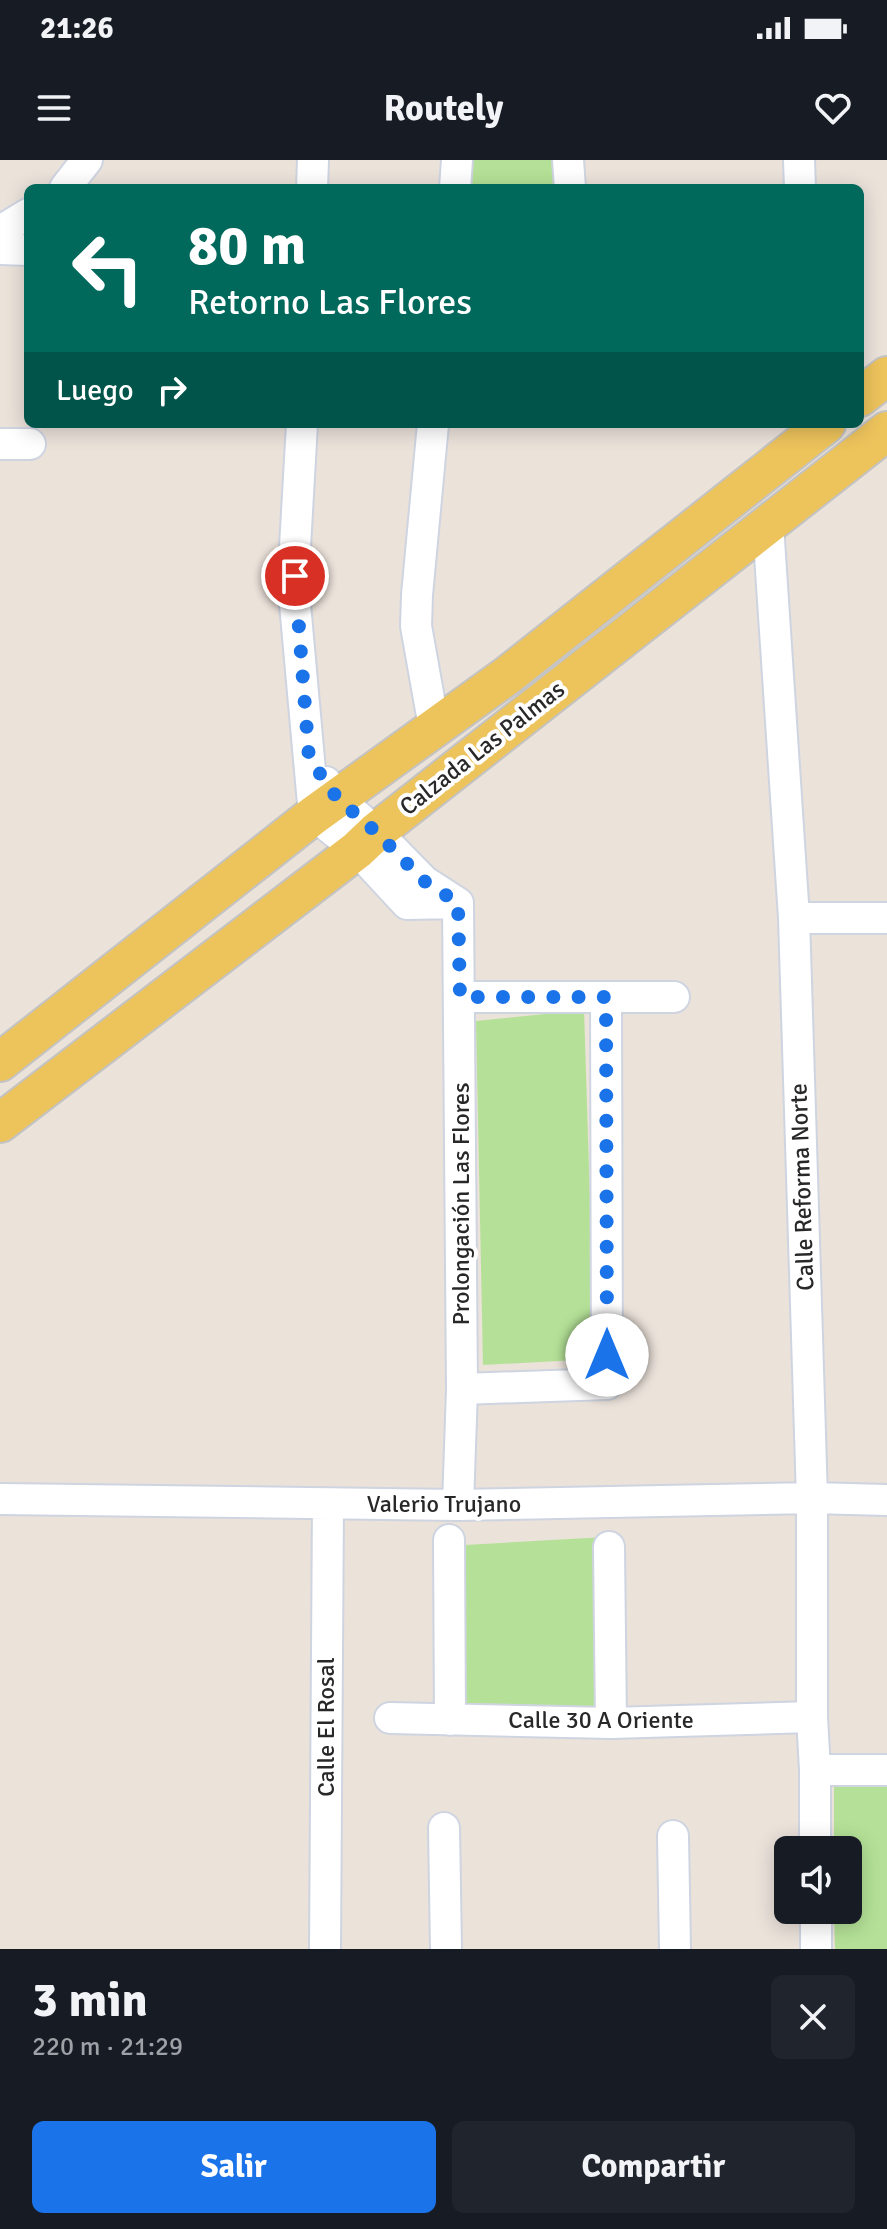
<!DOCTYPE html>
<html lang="es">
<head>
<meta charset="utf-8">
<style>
  :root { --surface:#171b24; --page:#20242c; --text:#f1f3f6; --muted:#9ea1a6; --accent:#1a73e8 }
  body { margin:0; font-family:Signika,sans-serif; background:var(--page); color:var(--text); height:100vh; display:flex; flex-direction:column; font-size:30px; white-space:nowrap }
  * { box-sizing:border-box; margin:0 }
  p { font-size:26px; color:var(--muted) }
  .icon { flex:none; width:44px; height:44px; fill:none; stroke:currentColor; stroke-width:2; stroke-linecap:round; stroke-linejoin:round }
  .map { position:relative; height:1789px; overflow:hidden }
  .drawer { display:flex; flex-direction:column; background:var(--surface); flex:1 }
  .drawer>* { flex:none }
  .guide { position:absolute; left:24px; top:24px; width:840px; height:244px; border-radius:12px; box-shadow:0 4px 20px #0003; background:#00695c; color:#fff; overflow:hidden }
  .tools { position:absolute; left:774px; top:1676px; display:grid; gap:16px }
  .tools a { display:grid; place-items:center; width:88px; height:88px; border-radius:12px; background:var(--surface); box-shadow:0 4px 20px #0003; font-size:40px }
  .pin { position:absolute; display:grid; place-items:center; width:68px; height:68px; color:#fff; margin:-34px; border:4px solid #fff; border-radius:50%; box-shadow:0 2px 8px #0007 }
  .me { position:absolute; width:88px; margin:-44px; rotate:0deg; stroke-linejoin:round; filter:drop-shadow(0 0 6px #0008) }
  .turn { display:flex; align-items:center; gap:28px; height:168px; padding:0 32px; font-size:36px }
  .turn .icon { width:104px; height:104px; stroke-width:2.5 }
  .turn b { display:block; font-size:56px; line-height:68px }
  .then { display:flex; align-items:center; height:76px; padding:0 32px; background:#0003; gap:16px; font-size:30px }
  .round { display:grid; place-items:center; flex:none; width:84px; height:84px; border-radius:12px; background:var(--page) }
  .summary { display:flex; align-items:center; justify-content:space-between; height:136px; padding:0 32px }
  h1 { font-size:48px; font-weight:700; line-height:60px }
  .action { display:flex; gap:16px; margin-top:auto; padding:16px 32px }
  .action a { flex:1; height:92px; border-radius:12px; background:var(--accent); color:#fff; font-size:32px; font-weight:700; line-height:92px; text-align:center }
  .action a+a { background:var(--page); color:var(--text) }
  .status { display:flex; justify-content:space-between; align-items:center; height:56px; padding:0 40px; background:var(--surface); direction:ltr }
  .status svg { height:22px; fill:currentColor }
  header { display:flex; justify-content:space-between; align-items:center; height:104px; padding:0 32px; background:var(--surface); font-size:36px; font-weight:700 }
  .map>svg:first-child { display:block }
  .green { fill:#b4e197 }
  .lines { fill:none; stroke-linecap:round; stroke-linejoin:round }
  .minor-casing { stroke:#cfd4e1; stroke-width:34 }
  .major-casing { stroke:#c3c3c3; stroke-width:42 }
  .minor { stroke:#fff; stroke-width:30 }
  .major { stroke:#edc35c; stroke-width:38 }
  .route { stroke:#1a73e8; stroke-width:14; stroke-dasharray:0 25.2 }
  .labels { text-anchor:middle; stroke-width:8; stroke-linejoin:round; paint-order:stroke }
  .street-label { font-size:24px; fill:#282828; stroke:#fff }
</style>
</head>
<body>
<div class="status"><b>21:26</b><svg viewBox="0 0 49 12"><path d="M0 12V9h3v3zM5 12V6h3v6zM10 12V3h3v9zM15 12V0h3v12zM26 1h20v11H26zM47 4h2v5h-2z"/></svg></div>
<header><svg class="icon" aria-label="menu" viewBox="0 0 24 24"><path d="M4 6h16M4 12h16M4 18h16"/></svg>Routely<svg class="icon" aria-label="heart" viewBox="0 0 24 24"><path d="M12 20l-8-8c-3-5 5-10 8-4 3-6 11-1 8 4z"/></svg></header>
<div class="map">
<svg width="887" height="1789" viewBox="0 0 887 1789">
  <rect width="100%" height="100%" fill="#ebe2da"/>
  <path class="green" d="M468,0H558L559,28H466Z
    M584,850L595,1199L483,1205L476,861Z
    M605,1377L594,1546L466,1548L465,1385Z
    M887,1622V1789H835L834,1750H848V1690H834V1623Z"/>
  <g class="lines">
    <g class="minor-casing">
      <path id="minor" d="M568,0L570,28
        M799,0L800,28
        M65,28L87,0
        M312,28L313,0
        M455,28L457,0
        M0,71L28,54
        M0,89L28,90
        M302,264L295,387V444L314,655L357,690L407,744L458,743
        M433,264L417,435L416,466L434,567
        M0,284H30
        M768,365L794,758L812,1338V1557L815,1610V1690
        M326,622L337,638L376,672L424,721L458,743
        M794,758H887
        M460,837H674
        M462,1229L607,1224L606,837
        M0,1339L458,1345L812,1338L887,1340
        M458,1345L462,1229L458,743
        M449,1380L450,1560
        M609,1387L611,1563
        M390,1558L611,1563L812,1557
        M815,1610H887
        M444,1668L446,1789
        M673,1676L675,1789
        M816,1750V1789
        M325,1789L328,1344"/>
    </g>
    <g class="major-casing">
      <path id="major" d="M860,237L887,216
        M0,902L314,655L508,515L826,264
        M0,963L357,690L376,672L887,271"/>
    </g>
    <use href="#minor" class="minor"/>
    <use href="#major" class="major"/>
  </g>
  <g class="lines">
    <path class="route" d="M295,416L309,598L337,638L376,672L424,721L458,743L460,837H606L607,1195"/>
  </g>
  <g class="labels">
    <g class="street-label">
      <text transform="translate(482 588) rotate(-38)" y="8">Calzada Las Palmas</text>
      <text transform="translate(802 1027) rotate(-92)" y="8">Calle Reforma Norte</text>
      <text transform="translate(461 1044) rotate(-90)" y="8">Prolongación Las Flores</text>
      <text x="444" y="1352">Valerio Trujano</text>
      <text x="601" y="1568">Calle 30 A Oriente</text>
      <text transform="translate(326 1567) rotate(-90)" y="8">Calle El Rosal</text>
    </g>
  </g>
</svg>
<div class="tools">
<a><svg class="icon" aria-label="sound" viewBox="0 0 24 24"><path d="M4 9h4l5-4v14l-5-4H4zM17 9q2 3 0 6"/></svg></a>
</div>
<div class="pin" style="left:295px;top:416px;background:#d93025"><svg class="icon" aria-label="arrive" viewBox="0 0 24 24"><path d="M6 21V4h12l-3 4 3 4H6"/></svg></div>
<svg class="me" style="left:607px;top:1195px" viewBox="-20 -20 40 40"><circle r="19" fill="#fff"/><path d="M0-13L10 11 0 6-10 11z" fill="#1a73e8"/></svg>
<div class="guide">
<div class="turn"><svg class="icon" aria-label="left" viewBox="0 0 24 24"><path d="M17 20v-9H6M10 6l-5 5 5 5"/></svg><div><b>80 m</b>Retorno Las Flores</div></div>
<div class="then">Luego<svg class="icon" aria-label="right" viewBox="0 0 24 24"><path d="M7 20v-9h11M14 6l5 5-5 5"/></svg></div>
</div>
</div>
<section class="drawer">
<div class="summary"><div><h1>3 min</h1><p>220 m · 21:29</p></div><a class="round"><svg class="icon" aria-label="close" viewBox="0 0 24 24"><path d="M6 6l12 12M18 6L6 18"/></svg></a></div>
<div class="action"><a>Salir</a><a>Compartir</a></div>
</section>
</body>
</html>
